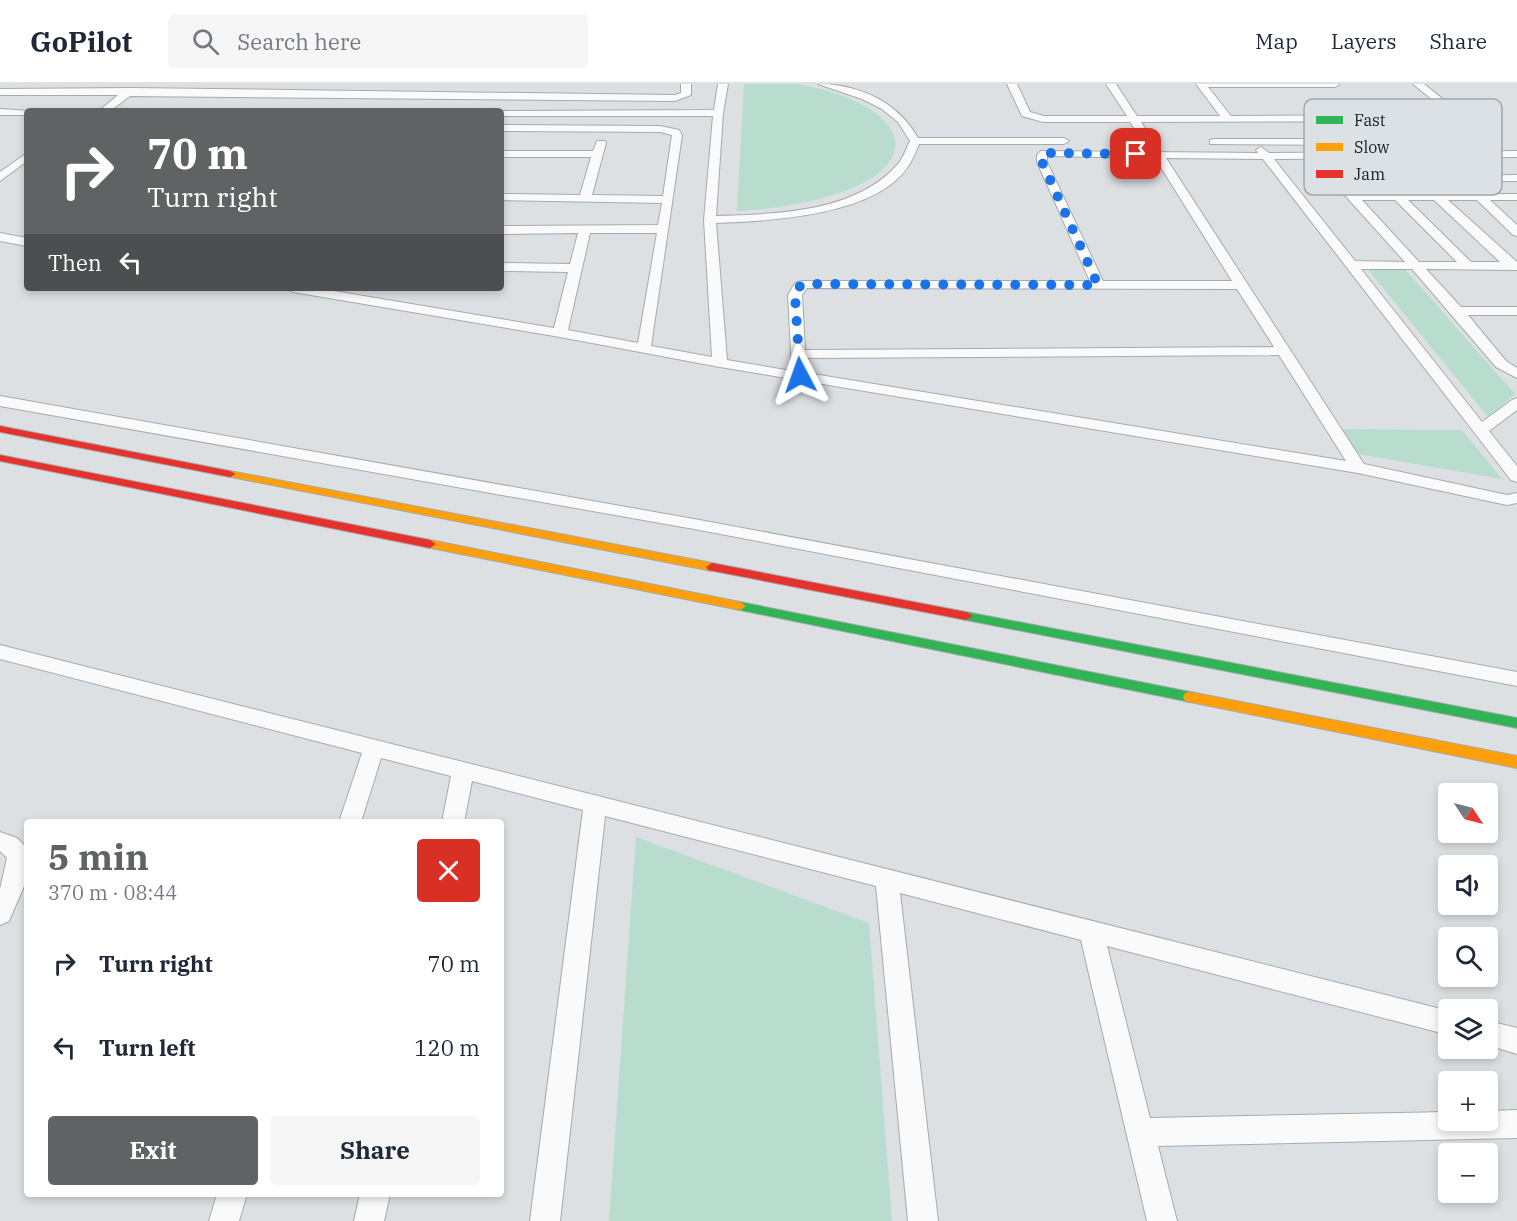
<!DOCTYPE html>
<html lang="en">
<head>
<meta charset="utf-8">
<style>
  :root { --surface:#fff; --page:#f6f6f7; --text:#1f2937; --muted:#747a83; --line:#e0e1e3; --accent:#606264 }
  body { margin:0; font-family:"IBM Plex Serif",serif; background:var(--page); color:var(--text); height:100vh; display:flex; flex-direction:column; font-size:22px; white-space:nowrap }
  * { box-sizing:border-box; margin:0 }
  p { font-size:20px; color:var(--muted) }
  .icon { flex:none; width:33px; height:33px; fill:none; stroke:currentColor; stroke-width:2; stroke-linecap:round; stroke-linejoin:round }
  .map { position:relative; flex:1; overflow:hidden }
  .details { position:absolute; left:24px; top:735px; width:480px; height:378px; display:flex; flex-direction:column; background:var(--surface); border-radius:6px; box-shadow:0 3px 9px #0003 }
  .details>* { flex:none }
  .guide { position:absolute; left:24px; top:24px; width:480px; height:183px; border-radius:6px; box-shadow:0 3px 9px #0003; background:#606264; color:#fff; overflow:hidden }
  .needle { width:39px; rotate:125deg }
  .controls { position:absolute; left:1438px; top:699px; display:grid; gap:12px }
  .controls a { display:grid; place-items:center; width:60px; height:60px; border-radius:6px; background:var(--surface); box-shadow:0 3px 9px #0003; font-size:30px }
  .pin { position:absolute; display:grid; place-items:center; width:51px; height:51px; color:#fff; margin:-26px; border-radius:12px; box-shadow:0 3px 9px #0006 }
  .me { position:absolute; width:66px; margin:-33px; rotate:356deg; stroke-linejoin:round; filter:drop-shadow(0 0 4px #0008) }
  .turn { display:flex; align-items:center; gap:21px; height:126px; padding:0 24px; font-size:27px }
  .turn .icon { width:78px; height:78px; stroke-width:2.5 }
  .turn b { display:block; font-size:42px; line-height:51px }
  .then { display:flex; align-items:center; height:57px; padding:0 24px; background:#0003; gap:12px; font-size:22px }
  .round { display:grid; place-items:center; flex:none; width:63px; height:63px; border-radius:6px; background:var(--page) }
  .head { display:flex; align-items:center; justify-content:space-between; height:102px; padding:0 24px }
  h1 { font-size:36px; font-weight:700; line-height:45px; color:var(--accent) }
  .cta { display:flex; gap:12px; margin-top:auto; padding:12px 24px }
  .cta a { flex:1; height:69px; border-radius:6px; background:var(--accent); color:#fff; font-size:24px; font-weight:700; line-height:69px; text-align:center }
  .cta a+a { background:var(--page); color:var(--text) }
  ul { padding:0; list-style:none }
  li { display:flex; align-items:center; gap:18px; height:84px; padding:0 24px }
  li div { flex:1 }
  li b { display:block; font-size:22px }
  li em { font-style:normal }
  header { display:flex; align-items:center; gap:36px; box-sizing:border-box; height:84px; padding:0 30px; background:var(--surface); border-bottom:2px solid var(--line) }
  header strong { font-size:28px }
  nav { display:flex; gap:33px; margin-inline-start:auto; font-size:21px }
  .search { width:420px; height:54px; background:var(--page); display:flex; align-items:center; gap:15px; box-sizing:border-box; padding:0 21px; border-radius:6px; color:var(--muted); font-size:22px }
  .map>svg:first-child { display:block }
  .green { fill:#b8dccd }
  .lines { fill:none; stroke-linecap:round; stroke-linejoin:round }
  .street-casing { stroke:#a7aaab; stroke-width:2 }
  .fast-casing { stroke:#a7aaab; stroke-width:2 }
  .slow-casing { stroke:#a7aaab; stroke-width:2 }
  .jam-casing { stroke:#a7aaab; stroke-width:2 }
  .street { fill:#fafafb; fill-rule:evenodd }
  .fast { fill:#30b455; fill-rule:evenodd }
  .slow { fill:#ff9f0a; fill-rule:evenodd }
  .jam { fill:#e5322d; fill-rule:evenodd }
  .route { stroke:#1a73e8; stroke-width:10; stroke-dasharray:0 18 }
  .key { fill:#dbe1e5; stroke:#a2a6aa; stroke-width:1.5 }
  .key-label { font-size:16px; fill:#1c1e20 }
</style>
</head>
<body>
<header>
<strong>GoPilot</strong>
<div class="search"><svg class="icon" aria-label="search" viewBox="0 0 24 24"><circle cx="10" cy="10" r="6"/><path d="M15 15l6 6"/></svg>Search here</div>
<nav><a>Map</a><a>Layers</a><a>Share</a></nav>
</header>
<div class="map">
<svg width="1517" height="1137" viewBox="0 0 1517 1137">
  <rect width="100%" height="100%" fill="#dde0e3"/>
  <path class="green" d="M744,0C761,0 778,0 795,0C825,3 906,27 894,68C882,111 775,126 737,127Z
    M1366,183H1403L1515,310L1488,333Z
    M1342,345L1462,346L1502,395L1358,370Z
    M636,753L869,839L892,1137H609Z"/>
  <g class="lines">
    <g class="street-casing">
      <path id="street" d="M681,0H691V11L675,17L130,12L110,27H99L118,11H0V5L130,4L675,11L681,9Z
        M718,0H728L723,29L716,132C775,130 855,129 897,81C903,75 906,65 910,57L898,38L882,25L862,15L818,0C859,0 898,18 918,54H1064L1069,57L1064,60H919C916,67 913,75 909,81C878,132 769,137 716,139L727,276L792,287L788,211L795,199L801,197H1090L1037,78V71L1041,67L1258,69L1256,66L1261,63L1269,69L1517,67V73L1274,75L1355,177L1405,178L1323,87L1321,85L1327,78L1353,77V81L1334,83L1333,85L1340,93L1517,91V97L1346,99L1356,110H1517V116H1490L1517,141V152L1513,151L1477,116H1448L1517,178V186L1426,185L1461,223H1517V231H1468L1506,277L1517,284V294L1496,283L1412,185H1361L1482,338L1512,316L1517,314V326L1489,347L1517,382V398L1511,396L1263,75L1166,74L1364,380L1507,411L1517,409V419L1507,421L1358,389L720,283L560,253L293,208L286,204H316L554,244L568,188L501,187V179L570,180L578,149L501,150V142L658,141L662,119L501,116V110L580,111L591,73H501V67H593L597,57H605L606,59L592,111L663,112L672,51L660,48L501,47V41L660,42L679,46L682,51L651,262L712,273L704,136L713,32H501V27H497L714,26ZM1047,72L1155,74L1232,197H1103L1047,78ZM1362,116H1395L1457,178H1419ZM1408,116H1434L1500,178H1471ZM590,149H657L638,259L568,246ZM807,204L1237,205L1274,263L805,266L802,211ZM1279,271L1346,377L807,289L806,274Z
        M1007,0H1017L1030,28L1044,32H1127L1106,0H1116L1137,32H1220L1196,0H1340L1335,3H1208L1231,32L1451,31L1413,0H1424L1495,57L1486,59L1458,37L1141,38L1153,57L1148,60L1144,59L1130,38H1043L1022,32Z
        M0,25L31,27H27V31H0Z
        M1214,55H1352L1357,58L1352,61L1210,60V56Z
        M27,69V77L0,97V88Z
        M0,149L27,154V162L0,157Z
        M0,312L694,435L1517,588V602L694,445L0,322Z
        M0,561L1449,927V951L1107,862L1150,1034L1449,1028V1036H1488V1027L1517,1026V1054L1158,1062L1177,1137H1147L1081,856L900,809L938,1137H908L876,802L605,732L560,1137H530L583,726L472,697L464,738H442L451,692L381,674L361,738H339L362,669L0,575Z
        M0,748L17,754L27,764V795L9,837L0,841V805L7,774L0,767Z
        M1488,937L1517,944V970L1488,961Z
        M217,1110H247L239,1137H209Z
        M360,1110H390L384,1137H354Z"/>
    </g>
    <g class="fast-casing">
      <path id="fast" d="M740,518L1195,609L1197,613L1195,617L1190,618L735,525L734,522Z
        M966,528L1517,634V644L961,535L959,532Z"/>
    </g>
    <g class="slow-casing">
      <path id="slow" d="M230,387L712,479L718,483L712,487L226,392L224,390Z
        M430,456L740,518L746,522L740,526L426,463L424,460L426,457Z
        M1190,608L1517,672V684L1185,617L1183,613L1185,609Z"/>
    </g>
    <g class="jam-casing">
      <path id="jam" d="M0,342L230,387L236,390L230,393L0,348Z
        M0,371L430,456L436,460L430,464L0,377Z
        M712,479L966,528L973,532L966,536L708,486L706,483Z"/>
    </g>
    <use href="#street" class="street"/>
    <use href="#fast" class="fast"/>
    <use href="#slow" class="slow"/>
    <use href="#jam" class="jam"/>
  </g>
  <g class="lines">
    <path class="route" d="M800,291L795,211L800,202L807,200L1098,201L1042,78V71L1051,69L1136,70"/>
  </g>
  <rect x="1304" y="15" width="198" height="96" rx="9" class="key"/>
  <rect x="1316" y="32" width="27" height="8" fill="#30b455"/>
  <rect x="1316" y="59" width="27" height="8" fill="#ff9f0a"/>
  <rect x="1316" y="86" width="27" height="8" fill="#e5322d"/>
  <g class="key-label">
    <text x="1354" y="42">Fast</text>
    <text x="1354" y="69">Slow</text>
    <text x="1354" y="96">Jam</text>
  </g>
</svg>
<div class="controls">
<a><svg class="needle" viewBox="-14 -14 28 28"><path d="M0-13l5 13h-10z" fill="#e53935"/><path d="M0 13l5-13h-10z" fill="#747a83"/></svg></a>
<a><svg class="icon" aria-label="sound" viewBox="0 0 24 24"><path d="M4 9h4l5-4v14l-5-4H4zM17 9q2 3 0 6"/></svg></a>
<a><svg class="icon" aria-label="search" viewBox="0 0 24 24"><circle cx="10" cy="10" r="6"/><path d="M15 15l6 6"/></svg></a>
<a><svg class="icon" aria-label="layers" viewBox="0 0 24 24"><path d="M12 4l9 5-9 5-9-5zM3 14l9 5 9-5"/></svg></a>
<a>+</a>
<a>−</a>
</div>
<div class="pin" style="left:1136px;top:70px;background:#d93025"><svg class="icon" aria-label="arrive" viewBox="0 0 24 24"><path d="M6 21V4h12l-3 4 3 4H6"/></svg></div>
<svg class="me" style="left:800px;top:291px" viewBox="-20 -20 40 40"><path d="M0-17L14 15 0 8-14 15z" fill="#1a73e8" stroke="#fff" stroke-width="4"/></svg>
<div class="guide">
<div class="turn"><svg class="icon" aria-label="right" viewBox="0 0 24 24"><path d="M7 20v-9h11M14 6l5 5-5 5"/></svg><div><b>70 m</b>Turn right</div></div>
<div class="then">Then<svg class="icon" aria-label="left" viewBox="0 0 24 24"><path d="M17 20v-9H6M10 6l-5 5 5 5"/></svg></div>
</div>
<section class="details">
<div class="head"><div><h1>5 min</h1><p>370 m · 08:44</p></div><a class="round" style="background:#d93025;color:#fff"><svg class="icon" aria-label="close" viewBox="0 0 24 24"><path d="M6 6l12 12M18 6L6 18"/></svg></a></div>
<ul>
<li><svg class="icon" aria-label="right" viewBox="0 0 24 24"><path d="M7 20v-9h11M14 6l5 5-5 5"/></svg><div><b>Turn right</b></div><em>70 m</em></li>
<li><svg class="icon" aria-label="left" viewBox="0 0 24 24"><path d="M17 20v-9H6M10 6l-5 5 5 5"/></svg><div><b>Turn left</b></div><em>120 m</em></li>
</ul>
<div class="cta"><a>Exit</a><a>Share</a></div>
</section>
</div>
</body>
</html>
